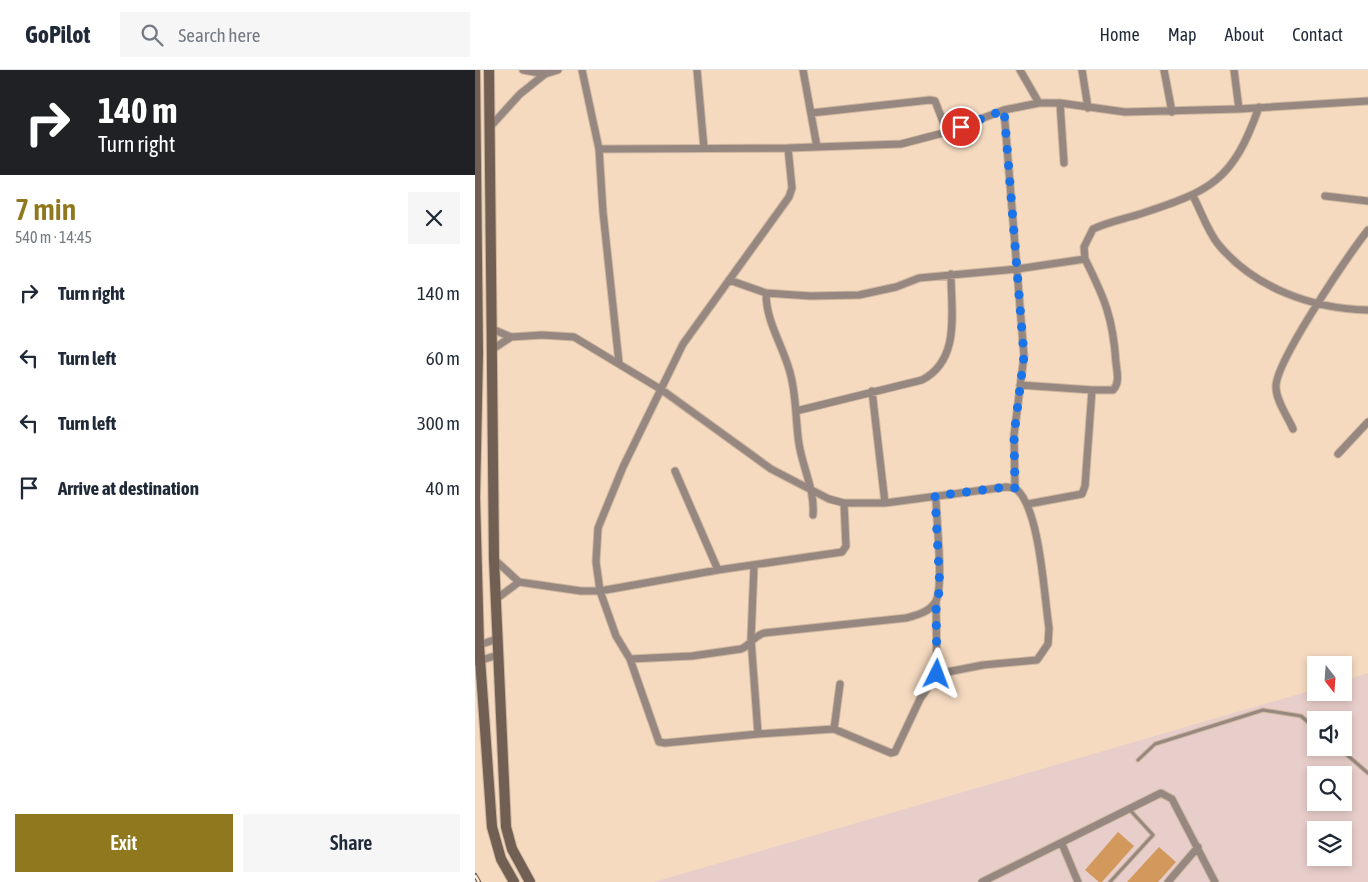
<!DOCTYPE html>
<html lang="en">
<head>
<meta charset="utf-8">
<style>
  :root { --surface:#fff; --page:#f6f6f7; --text:#1f2937; --muted:#747a83; --line:#e0e1e3; --accent:#90781e }
  body { margin:0; font-family:"Asap Condensed",sans-serif; background:var(--page); color:var(--text); height:100vh; display:flex; flex-direction:column; font-size:19px; white-space:nowrap }
  * { box-sizing:border-box; margin:0 }
  p { font-size:16px; color:var(--muted) }
  .icon { flex:none; width:28px; height:28px; fill:none; stroke:currentColor; stroke-width:2; stroke-linecap:round; stroke-linejoin:round }
  .map { position:relative; flex:1; overflow:hidden }
  .sheet { display:flex; flex-direction:column; background:var(--surface); width:475px }
  .sheet>* { flex:none }
  .banner { background:#202124; color:#fff; overflow:hidden }
  .needle { width:32px; rotate:163deg }
  .tools { position:absolute; left:832px; top:586px; display:grid; gap:10px }
  .tools a { display:grid; place-items:center; width:45px; height:45px; border-radius:0px; background:var(--surface); box-shadow:0 2px 8px #0003; font-size:25px }
  .pin { position:absolute; display:grid; place-items:center; width:42px; height:42px; color:#fff; margin:-21px; border:2px solid #fff; border-radius:50%; box-shadow:0 1px 5px #0007 }
  .me { position:absolute; width:55px; margin:-28px; rotate:3deg; stroke-linejoin:round; filter:drop-shadow(0 0 4px #0008) }
  .turn { display:flex; align-items:center; gap:18px; height:105px; padding:0 15px; font-size:22px }
  .turn .icon { width:65px; height:65px; stroke-width:2.5 }
  .turn b { display:block; font-size:35px; line-height:42px }
  .round { display:grid; place-items:center; flex:none; width:52px; height:52px; border-radius:0px; background:var(--page) }
  .overview { display:flex; align-items:center; justify-content:space-between; height:85px; padding:0 15px }
  h1 { font-size:30px; font-weight:600; line-height:38px; color:var(--accent) }
  .action { display:flex; gap:10px; margin-top:auto; padding:10px 15px }
  .action a { flex:1; height:58px; border-radius:0px; background:var(--accent); color:#fff; font-size:20px; font-weight:600; line-height:58px; text-align:center }
  .action a+a { background:var(--page); color:var(--text) }
  ul { padding:0; list-style:none }
  li { display:flex; align-items:center; gap:15px; height:65px; padding:0 15px }
  li div { flex:1 }
  li b { display:block; font-size:19px }
  li em { font-style:normal }
  header { display:flex; align-items:center; gap:30px; box-sizing:border-box; height:70px; padding:0 25px; background:var(--surface); border-bottom:1px solid var(--line) }
  header strong { font-size:24px }
  nav { display:flex; gap:28px; margin-inline-start:auto; font-size:18px }
  .search { width:350px; height:45px; background:var(--page); display:flex; align-items:center; gap:12px; box-sizing:border-box; padding:0 18px; border-radius:0px; color:var(--muted); font-size:19px }
  main { display:flex; flex:1; min-height:0 }
  .map>svg:first-child { display:block }
  .industrial { fill:#e8cecb; fill-rule:evenodd }
  .building { fill:#d3985c }
  .lines { fill:none; stroke-linecap:round; stroke-linejoin:round }
  .service-casing { stroke:#ceb69f; stroke-width:5 }
  .minor-casing { stroke:#ceb69f; stroke-width:9 }
  .secondary-casing { stroke:#ceb69f; stroke-width:12 }
  .service { stroke:#968880; stroke-width:3 }
  .minor { stroke:#968880; stroke-width:7 }
  .secondary { stroke:#725f53; stroke-width:10 }
  .rail-casing { stroke:#635445; stroke-width:4.5 }
  .rail { stroke:#fee8d3; stroke-width:2.5; stroke-dasharray:8; stroke-linecap:butt }
  .route { stroke:#1a73e8; stroke-width:9; stroke-dasharray:0 16.2 }
</style>
</head>
<body>
<header>
<strong>GoPilot</strong>
<div class="search"><svg class="icon" aria-label="search" viewBox="0 0 24 24"><circle cx="10" cy="10" r="6"/><path d="M15 15l6 6"/></svg>Search here</div>
<nav><a>Home</a><a>Map</a><a>About</a><a>Contact</a></nav>
</header>
<main>
<section class="sheet">
<div class="banner">
<div class="turn"><svg class="icon" aria-label="right" viewBox="0 0 24 24"><path d="M7 20v-9h11M14 6l5 5-5 5"/></svg><div><b>140 m</b>Turn right</div></div>
</div>
<div class="overview"><div><h1>7 min</h1><p>540 m · 14:45</p></div><a class="round"><svg class="icon" aria-label="close" viewBox="0 0 24 24"><path d="M6 6l12 12M18 6L6 18"/></svg></a></div>
<ul>
<li><svg class="icon" aria-label="right" viewBox="0 0 24 24"><path d="M7 20v-9h11M14 6l5 5-5 5"/></svg><div><b>Turn right</b></div><em>140 m</em></li>
<li><svg class="icon" aria-label="left" viewBox="0 0 24 24"><path d="M17 20v-9H6M10 6l-5 5 5 5"/></svg><div><b>Turn left</b></div><em>60 m</em></li>
<li><svg class="icon" aria-label="left" viewBox="0 0 24 24"><path d="M17 20v-9H6M10 6l-5 5 5 5"/></svg><div><b>Turn left</b></div><em>300 m</em></li>
<li><svg class="icon" aria-label="arrive" viewBox="0 0 24 24"><path d="M6 21V4h12l-3 4 3 4H6"/></svg><div><b>Arrive at destination</b></div><em>40 m</em></li>
</ul>
<div class="action"><a>Exit</a><a>Share</a></div>
</section>
<div class="map">
<svg width="893" height="812" viewBox="0 0 893 812">
  <rect width="100%" height="100%" fill="#f5dac0"/>
  <path class="industrial" d="M893,603V812H179L841,619V622H869V611ZM841,650H869V678H841ZM841,705H869V732H841ZM841,760H869V788H841Z"/>
  <path class="building" d="M643,762L659,776L627,812H624L610,800Z
    M684,777L701,792L683,812H652Z"/>
  <g class="lines">
    <g class="service-casing">
      <path id="service" d="M864,678L893,703
        M663,690L680,674L788,640L826,646L841,659
        M635,812L678,765L655,740"/>
    </g>
    <g class="minor-casing">
      <path id="minor" d="M48,0L70,4L83,0
        M107,0L124,79L313,78L426,74L472,62L529,40L564,33H585L650,42L764,39L893,31
        M222,0L229,78
        M328,0L342,77
        M545,0L564,33
        M607,0L613,38
        M689,0L697,42
        M759,0L764,39
        M585,33L589,93
        M336,43L455,30L460,31L472,62
        M15,57L45,24L70,4
        M313,78L317,118L314,127L208,274L148,397L123,458L121,492L125,521L141,566L155,589L217,586L266,579C275,576 277,567 289,563L431,548C442,545 455,542 461,531C469,515 461,448 461,427
        M124,79L128,142L144,293
        M718,126C726,141 732,160 743,174C779,218 838,239 893,240
        M850,126L893,131
        M610,189C630,229 638,248 641,293C642,302 645,313 638,320H617
        M254,210L291,223
        M17,259L36,267L67,265L99,267L187,320L296,399L354,429L369,433H410L531,417L540,418L539,365L549,286L529,40
        M18,279L36,267
        M545,315L617,320L610,416L607,424L553,434
        M397,321L410,433
        M321,341L447,310C486,290 476,241 476,204
        M818,359C813,347 801,331 801,317C800,292 875,183 893,160
        M863,384L893,352
        M200,401L243,500
        M338,445C340,420 328,399 324,374C320,349 322,324 314,299C306,272 291,251 291,223L335,226L384,225L421,217L444,208L542,199L610,189L609,177L618,159C633,152 649,149 665,144C736,121 758,111 784,37
        M19,489L44,512L106,521H125L243,500L367,482L371,476L369,433
        M279,496L276,569L283,664L359,659L416,683L420,682L445,629L462,604L461,531
        M20,530L44,512
        M1,576L22,569
        M155,589L184,672L190,673L283,664
        M0,592L23,585
        M462,604L508,595L562,590L573,574L574,558C569,526 565,436 540,418
        M359,659L365,614
        M587,774L603,812
        M507,812L686,723L697,729L740,812
        M693,812L723,777"/>
    </g>
    <g class="secondary-casing">
      <path id="secondary" d="M0,0L3,283L0,428L4,575L17,757L26,789L39,812
        M14,0L19,489L31,757L37,779L55,812"/>
    </g>
    <use href="#service" class="service"/>
    <use href="#minor" class="minor"/>
    <use href="#secondary" class="secondary"/>
    <g class="rail-casing">
      <path id="rail" d="M0,805L4,812"/>
    </g>
    <use href="#rail" class="rail"/>
  </g>
  <g class="lines">
    <path class="route" d="M462,604L461,531L465,520L460,426L531,417L540,418L539,365L549,286L529,40L486,57"/>
  </g>
</svg>
<div class="tools">
<a><svg class="needle" viewBox="-14 -14 28 28"><path d="M0-13l5 13h-10z" fill="#e53935"/><path d="M0 13l5-13h-10z" fill="#747a83"/></svg></a>
<a><svg class="icon" aria-label="sound" viewBox="0 0 24 24"><path d="M4 9h4l5-4v14l-5-4H4zM17 9q2 3 0 6"/></svg></a>
<a><svg class="icon" aria-label="search" viewBox="0 0 24 24"><circle cx="10" cy="10" r="6"/><path d="M15 15l6 6"/></svg></a>
<a><svg class="icon" aria-label="layers" viewBox="0 0 24 24"><path d="M12 4l9 5-9 5-9-5zM3 14l9 5 9-5"/></svg></a>
</div>
<div class="pin" style="left:486px;top:57px;background:#d93025"><svg class="icon" aria-label="arrive" viewBox="0 0 24 24"><path d="M6 21V4h12l-3 4 3 4H6"/></svg></div>
<svg class="me" style="left:462px;top:604px" viewBox="-20 -20 40 40"><path d="M0-17L14 15 0 8-14 15z" fill="#1a73e8" stroke="#fff" stroke-width="4"/></svg>
</div>
</main>
</body>
</html>
